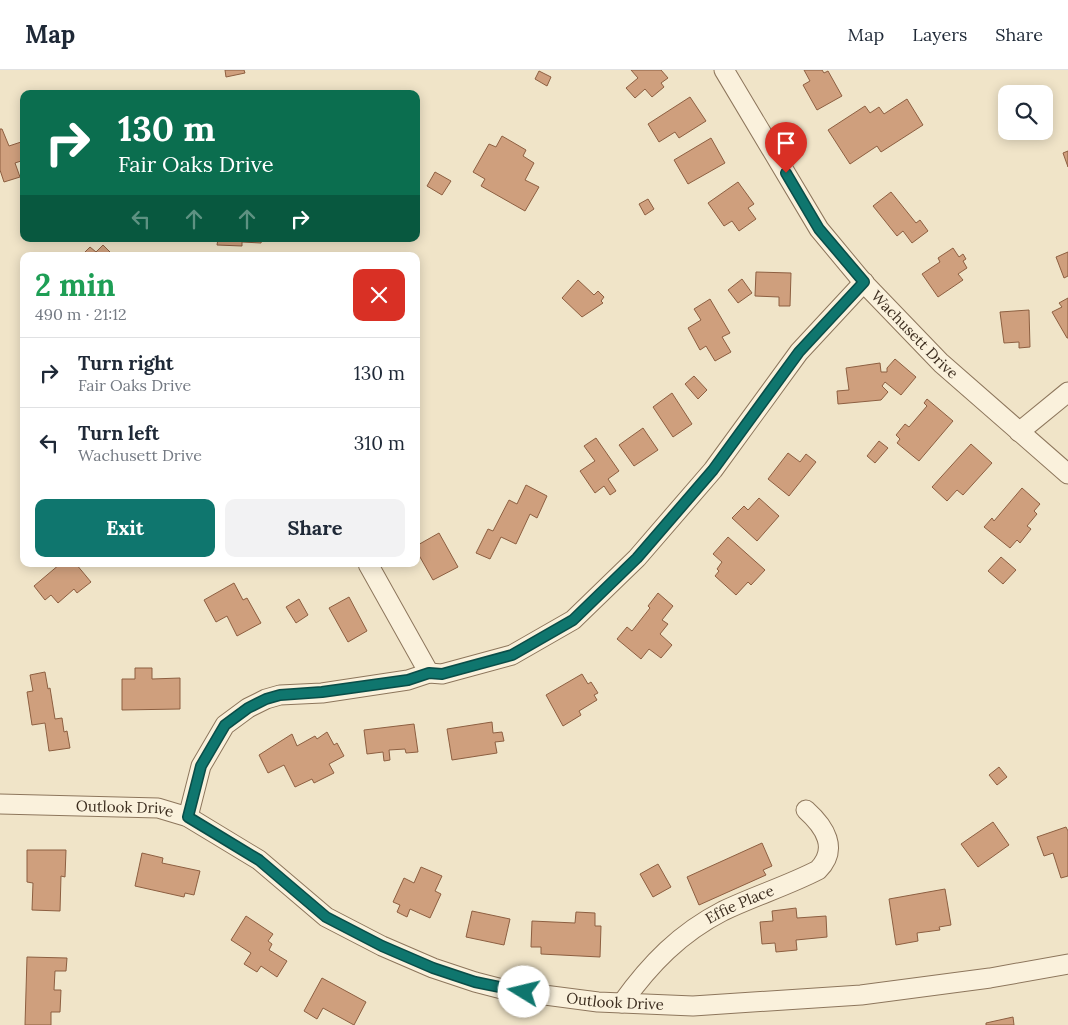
<!DOCTYPE html>
<html lang="en">
<head>
<meta charset="utf-8">
<style>
  :root { --surface:#fff; --page:#f2f2f3; --text:#1f2937; --muted:#747a83; --line:#e0e1e3; --accent:#0f766e }
  body { margin:0; font-family:Lora,serif; background:var(--page); color:var(--text); height:100vh; display:flex; flex-direction:column; font-size:19px; white-space:nowrap }
  * { box-sizing:border-box; margin:0 }
  p { font-size:16px; color:var(--muted) }
  .icon { flex:none; width:28px; height:28px; fill:none; stroke:currentColor; stroke-width:2; stroke-linecap:round; stroke-linejoin:round }
  .map { position:relative; flex:1; overflow:hidden }
  .panel { position:absolute; left:20px; top:182px; width:400px; height:315px; display:flex; flex-direction:column; background:var(--surface); border-radius:10px; box-shadow:0 2px 12px #0003 }
  .panel>* { flex:none }
  .guide { position:absolute; left:20px; top:20px; width:400px; height:152px; border-radius:10px; box-shadow:0 2px 12px #0003; background:#0b6e4f; color:#fff; overflow:hidden }
  .buttons { position:absolute; left:998px; top:15px; display:grid; gap:10px }
  .buttons a { display:grid; place-items:center; width:55px; height:55px; border-radius:10px; background:var(--surface); box-shadow:0 2px 12px #0003; font-size:25px }
  .pin { position:absolute; display:grid; place-items:center; width:42px; height:42px; color:#fff; margin:-51px -21px; border-radius:50% 50% 50% 0; rotate:-45deg; box-shadow:0 0 5px #0007 }
  .pin .icon { rotate:45deg }
  .me { position:absolute; width:55px; margin:-28px; rotate:279deg; stroke-linejoin:round; filter:drop-shadow(0 0 4px #0008) }
  .turn { display:flex; align-items:center; gap:18px; height:105px; padding:0 15px; font-size:22px }
  .turn .icon { width:65px; height:65px; stroke-width:2.5 }
  .turn b { display:block; font-size:35px; line-height:42px }
  .lanes { display:flex; align-items:center; height:48px; padding:0 15px; background:#0003; justify-content:center; gap:25px; direction:ltr }
  .lanes .off { opacity:.35 }
  .round { display:grid; place-items:center; flex:none; width:52px; height:52px; border-radius:10px; background:var(--page) }
  .summary { display:flex; align-items:center; justify-content:space-between; height:85px; padding:0 15px }
  h1 { font-size:30px; font-weight:700; line-height:38px; color:#1e9e55 }
  .action { display:flex; gap:10px; margin-top:auto; padding:10px 15px }
  .action a { flex:1; height:58px; border-radius:10px; background:var(--accent); color:#fff; font-size:20px; font-weight:700; line-height:58px; text-align:center }
  .action a+a { background:var(--page); color:var(--text) }
  ul { padding:0; list-style:none }
  li { display:flex; align-items:center; gap:15px; height:70px; padding:0 15px; border-top:1px solid var(--line) }
  li div { flex:1 }
  li b { display:block; font-size:19px }
  li em { font-style:normal }
  header { display:flex; align-items:center; gap:30px; box-sizing:border-box; height:70px; padding:0 25px; background:var(--surface); border-bottom:1px solid var(--line) }
  header strong { font-size:24px }
  nav { display:flex; gap:28px; margin-inline-start:auto; font-size:18px }
  .map>svg:first-child { display:block }
  .building { fill:#cf9f7d; stroke:#8d5f41 }
  .lines { fill:none; stroke-linecap:round; stroke-linejoin:round }
  .street-casing { stroke:#8d765c; stroke-width:21 }
  .street { stroke:#faf1dc; stroke-width:19 }
  .route-casing { stroke:#0a4d48; stroke-width:12 }
  .route { stroke:#0f766e; stroke-width:9 }
  .labels { text-anchor:middle; stroke-width:5; stroke-linejoin:round; paint-order:stroke }
  .street-label { font-size:15px; fill:#3d2e20; stroke:#f7eed8 }
</style>
</head>
<body>
<header>
<strong>Map</strong>
<nav><a>Map</a><a>Layers</a><a>Share</a></nav>
</header>
<div class="map">
<svg width="1068" height="955" viewBox="0 0 1068 955">
  <rect width="100%" height="100%" fill="#f0e4c8"/>
  <path class="building" d="M225,0H244L245,3L226,7Z
    M631,0H661L668,8L661,13L664,17L652,27L645,19L635,28L626,18L638,8Z
    M804,0H822L824,3L828,1L842,26L817,40L803,15L810,11Z
    M539,1L551,7L547,16L535,9Z
    M690,27L706,51L679,68L675,62L659,72L648,54Z
    M907,29L923,55L881,82L877,76L850,94L828,60L865,36L870,43L879,37L884,44Z
    M0,59H2L9,76L24,71V90L15,93L20,107L4,112L0,100Z
    M502,66L526,80L523,86L534,93L525,110L539,117L525,141L481,116L485,109L473,102L489,74L496,77Z
    M711,68L725,93L688,114L674,90Z
    M1068,81V97L1063,83Z
    M435,102L451,111L442,125L427,116Z
    M738,112L754,134L748,138L756,149L739,161L732,151L724,156L708,133Z
    M891,122L916,153L920,150L928,161L912,173L903,161L897,166L873,136Z
    M648,129L654,139L645,145L639,134Z
    M218,169H262L261,173L242,172V176L217,175Z
    M103,175L114,186H81L90,177L96,182Z
    M953,178L959,187L963,184L966,189L963,191L967,198L958,204L963,210L938,227L922,204L940,192L938,188Z
    M1068,182V206L1064,208L1056,187Z
    M756,202L791,203L790,236H779V227L755,226Z
    M742,209L752,223L738,233L728,220Z
    M578,210L594,225L598,221L604,227L601,231L603,233L582,247L562,228Z
    M1068,228V268H1067L1052,242L1062,237L1059,233Z
    M710,229L730,263L722,267L731,282L715,291L706,276L700,280L688,258L701,250L694,239Z
    M1029,240L1030,277L1019,278V272L1004,273L1000,242Z
    M895,289L916,307L901,325L885,312L882,316L888,322L881,330L838,334L837,321L849,320L846,298L880,293L881,302H887V298Z
    M694,306L707,320L698,329L685,314Z
    M672,323L692,354L673,367L653,337Z
    M927,329L953,351L919,391L897,373L900,369L896,365L905,354L909,357L927,336L924,333Z
    M643,358L658,380L634,396L619,375Z
    M596,368L619,401L608,409L616,421L610,425L604,416L595,423L580,401L595,391L584,376Z
    M879,371L888,378L875,393L867,386Z
    M971,374L992,393L963,425L957,420L947,431L932,417Z
    M788,383L800,392L806,384L816,392L789,426L768,409Z
    M526,415L547,426L537,448L530,444L516,474L501,467L490,489L476,483L488,459L493,461L509,430L517,434Z
    M1022,418L1040,434L1034,441L1037,444L1027,456L1031,459L1020,473L1017,470L1010,478L984,457L992,448L994,451Z
    M759,428L779,446L757,471L732,448L744,436L748,440Z
    M439,463L458,497L433,510L416,480V476Z
    M728,467L765,500L751,515L748,512L736,525L715,506L719,501L717,499L722,492L713,484Z
    M1001,487L1016,500L1003,514L988,501Z
    M60,494H76L91,512L77,523L74,519L58,533L51,525L45,530L34,516Z
    M234,513L243,530L247,528L261,553L237,566L227,546L216,552L204,530Z
    M658,523L673,536L662,550L668,554L660,564L672,575L661,588L649,579L641,589L617,569L627,557L632,561L650,538L648,536Z
    M349,527L367,561L348,572L329,538Z
    M299,529L308,545L296,553L286,537Z
    M135,598H152V609L180,608V639L122,640V609H135Z
    M45,602L48,619L50,618L55,649L62,648L64,662L67,661L70,678L49,681L45,653L32,655L27,622L33,621L30,605Z
    M582,604L588,614L591,612L598,623L594,625L597,630L579,641L581,645L563,656L546,625Z
    M492,652L493,663L502,662L504,671L495,672L497,683L452,690L447,659Z
    M414,654L418,682L406,683L405,679L389,680L390,690L384,691L383,682L367,684L364,660Z
    M327,662L334,675L337,673L344,686L329,694L334,703L314,713L312,709L295,717L284,695L268,703L259,685L292,664L297,676L315,666L317,669Z
    M999,697L1007,707L997,715L989,705Z
    M993,752L1009,775L978,797L961,774Z
    M1066,757L1068,761V806L1061,808L1053,783L1044,786L1037,767Z
    M762,773L772,796L763,800L766,805L699,835L687,807Z
    M27,780H66L65,807L61,806L60,841L32,840L33,813L27,812Z
    M142,783L163,788L162,793L200,801L194,825L185,823L184,827L135,816Z
    M658,794L671,817L653,827L640,804Z
    M421,797L442,806L435,821L441,824L430,848L410,839L407,847L397,842L400,835L393,832L404,808L414,813Z
    M945,819L951,855L939,857L940,860L917,863L918,871L896,875L889,829Z
    M796,838L797,848L826,846L827,867L796,870L797,880L776,882L775,873L762,874L760,852L773,851L772,841Z
    M472,841L510,849L504,875L466,867Z
    M576,842L595,843V856H601L600,887L541,884V877H531L532,851L575,853Z
    M246,846L273,864L268,871L272,874L269,880L287,891L277,907L261,896L257,902L244,894L251,883L231,870Z
    M27,887L67,888L66,901H55L54,920H61L60,942H51V955H25Z
    M322,908L366,932L354,955L323,938L317,949L304,941Z
    M1013,947L1014,955H986V953Z"/>
  <g class="lines">
    <g class="street-casing">
      <g id="street">
        <path id="s1" d="M724,0L819,159L863,212L941,293L1068,404"/>
        <path d="M1019,362L1068,322"/>
        <path d="M368,494L429,603"/>
        <path id="s2" d="M0,734L158,738L188,747L259,790L326,847L382,876L433,898L475,912L506,920L598,932L693,936L861,925L990,908L1068,894"/>
        <path d="M188,747L201,696L225,655L248,638L266,629L280,625L322,623L408,610L429,603L442,604L512,585L573,550L637,488L713,400L799,282L864,212"/>
        <path id="s3" d="M622,933C650,894 680,863 723,841C754,826 787,816 818,800C839,779 825,757 806,740"/>
      </g>
    </g>
    <use href="#street" class="street"/>
  </g>
  <g class="lines">
    <g class="route-casing">
      <path id="route" d="M524,922L475,912L433,898L382,876L326,847L259,790L188,747L201,696L225,655L248,638L266,629L280,625L322,622L408,610L429,603L442,604L512,585L573,550L637,488L713,400L799,282L864,212L819,159L786,103"/>
    </g>
    <use href="#route" class="route"/>
  </g>
  <g class="labels">
    <g class="street-label">
      <text dy="5" stroke="none"><textPath href="#s1" startOffset="328">Wachusett Drive</textPath></text>
      <text dy="5" stroke="none"><textPath href="#s2" startOffset="125">Outlook Drive</textPath></text>
      <text dy="5" stroke="none"><textPath href="#s3" startOffset="156">Effie Place</textPath></text>
      <text dy="5" stroke="none"><textPath href="#s2" startOffset="665">Outlook Drive</textPath></text>
    </g>
  </g>
</svg>
<div class="buttons">
<a><svg class="icon" aria-label="search" viewBox="0 0 24 24"><circle cx="10" cy="10" r="6"/><path d="M15 15l6 6"/></svg></a>
</div>
<div class="pin" style="left:786px;top:103px;background:#d93025"><svg class="icon" aria-label="arrive" viewBox="0 0 24 24"><path d="M6 21V4h12l-3 4 3 4H6"/></svg></div>
<svg class="me" style="left:524px;top:922px" viewBox="-20 -20 40 40"><circle r="19" fill="#fff"/><path d="M0-13L10 11 0 6-10 11z" fill="#0f766e"/></svg>
<div class="guide">
<div class="turn"><svg class="icon" aria-label="right" viewBox="0 0 24 24"><path d="M7 20v-9h11M14 6l5 5-5 5"/></svg><div><b>130 m</b>Fair Oaks Drive</div></div>
<div class="lanes"><svg class="icon off" aria-label="left" viewBox="0 0 24 24"><path d="M17 20v-9H6M10 6l-5 5 5 5"/></svg><svg class="icon off" aria-label="ahead" viewBox="0 0 24 24"><path d="M12 20V5M6 11l6-6 6 6"/></svg><svg class="icon off" aria-label="ahead" viewBox="0 0 24 24"><path d="M12 20V5M6 11l6-6 6 6"/></svg><svg class="icon" aria-label="right" viewBox="0 0 24 24"><path d="M7 20v-9h11M14 6l5 5-5 5"/></svg></div>
</div>
<section class="panel">
<div class="summary"><div><h1>2 min</h1><p>490 m · 21:12</p></div><a class="round" style="background:#d93025;color:#fff"><svg class="icon" aria-label="close" viewBox="0 0 24 24"><path d="M6 6l12 12M18 6L6 18"/></svg></a></div>
<ul>
<li><svg class="icon" aria-label="right" viewBox="0 0 24 24"><path d="M7 20v-9h11M14 6l5 5-5 5"/></svg><div><b>Turn right</b><p>Fair Oaks Drive</p></div><em>130 m</em></li>
<li><svg class="icon" aria-label="left" viewBox="0 0 24 24"><path d="M17 20v-9H6M10 6l-5 5 5 5"/></svg><div><b>Turn left</b><p>Wachusett Drive</p></div><em>310 m</em></li>
</ul>
<div class="action"><a>Exit</a><a>Share</a></div>
</section>
</div>
</body>
</html>
